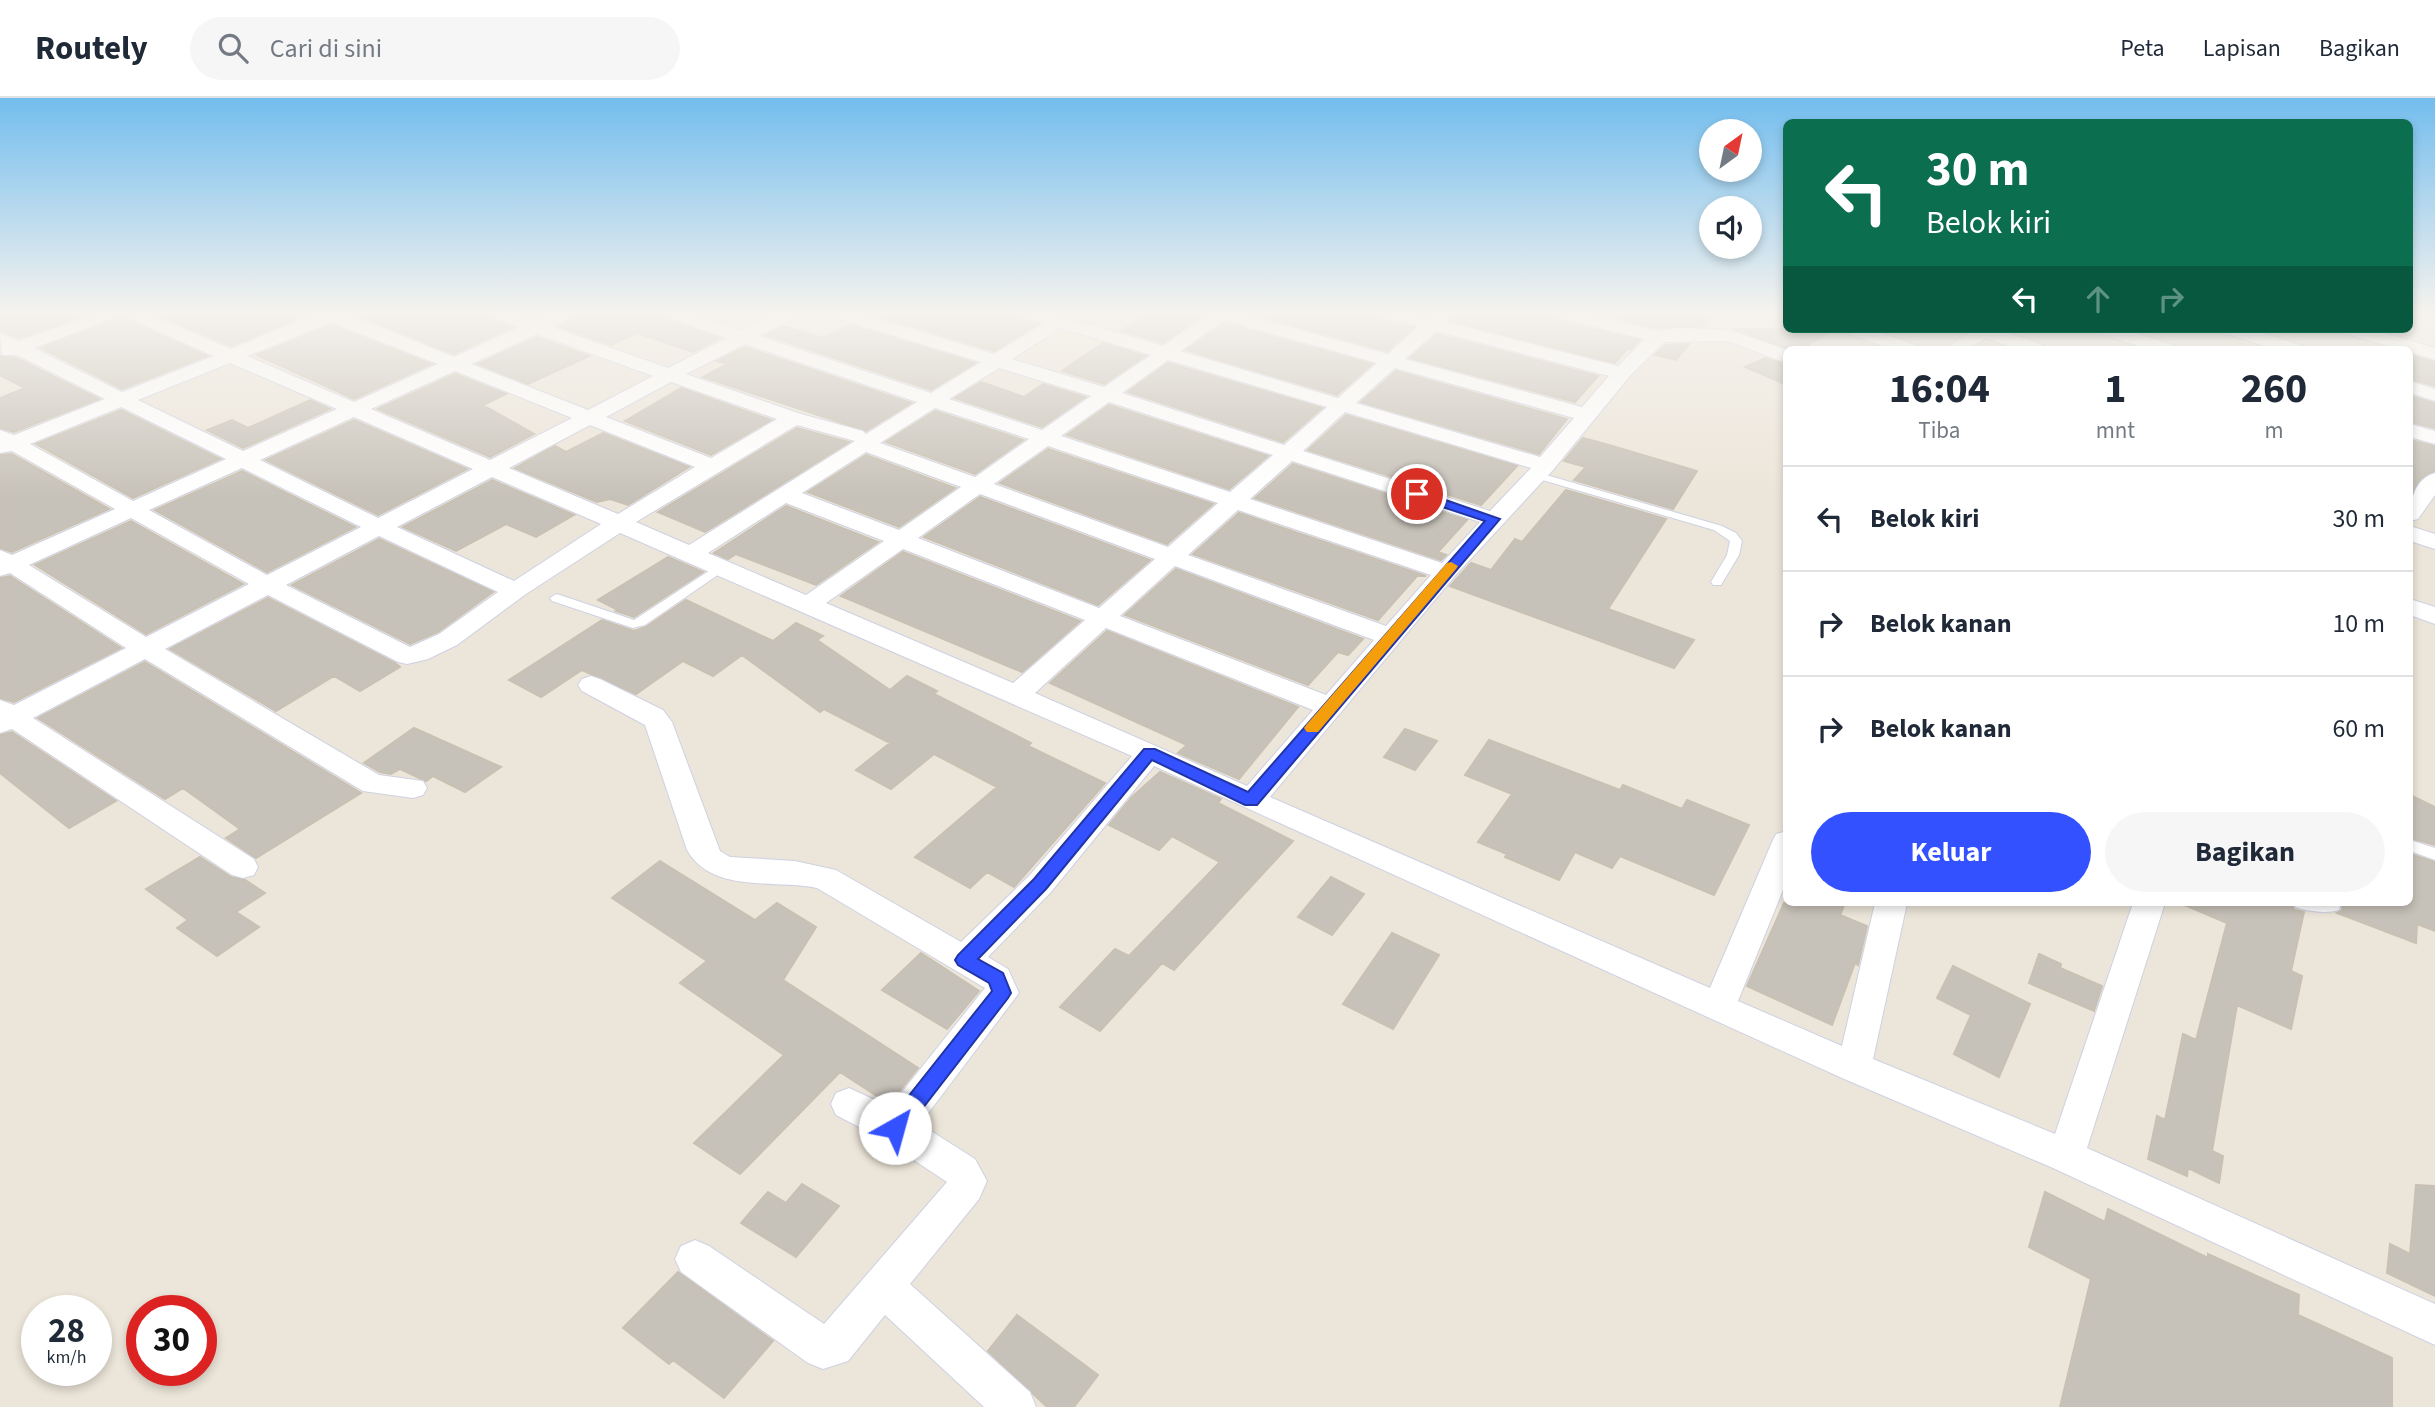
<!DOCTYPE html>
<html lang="id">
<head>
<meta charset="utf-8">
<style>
  :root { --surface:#fff; --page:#f6f6f7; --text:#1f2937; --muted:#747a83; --line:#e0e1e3; --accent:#3351ff }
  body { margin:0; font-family:"Source Sans 3",sans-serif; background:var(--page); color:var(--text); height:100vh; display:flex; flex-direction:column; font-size:26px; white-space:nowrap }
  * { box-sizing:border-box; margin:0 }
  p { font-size:23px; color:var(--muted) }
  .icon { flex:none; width:38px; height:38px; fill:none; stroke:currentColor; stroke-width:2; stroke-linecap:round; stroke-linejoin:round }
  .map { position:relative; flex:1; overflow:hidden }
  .drawer { position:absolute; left:1783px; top:248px; width:630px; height:560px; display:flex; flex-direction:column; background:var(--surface); border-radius:10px; box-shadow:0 4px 10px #0003 }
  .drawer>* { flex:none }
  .hud { position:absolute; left:1783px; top:21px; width:630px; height:214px; border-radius:10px; box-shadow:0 4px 10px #0003; background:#0b6e4f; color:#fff; overflow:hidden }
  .needle { width:46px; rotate:33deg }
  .fabs { position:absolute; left:1699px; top:21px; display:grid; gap:14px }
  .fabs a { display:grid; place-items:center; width:63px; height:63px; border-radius:50%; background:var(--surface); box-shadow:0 4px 10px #0003; font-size:35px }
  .speed { position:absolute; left:21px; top:1197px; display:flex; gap:14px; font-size:35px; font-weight:700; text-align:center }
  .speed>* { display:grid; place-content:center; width:91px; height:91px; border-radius:50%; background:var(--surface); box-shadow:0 4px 10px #0003; line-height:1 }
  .speed small { font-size:18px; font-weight:400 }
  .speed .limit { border:10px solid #d22; background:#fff; color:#111 }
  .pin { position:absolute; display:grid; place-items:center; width:60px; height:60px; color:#fff; margin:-30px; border:4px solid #fff; border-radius:50%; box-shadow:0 2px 7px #0007 }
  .me { position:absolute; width:77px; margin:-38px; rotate:38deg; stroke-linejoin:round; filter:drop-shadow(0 0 5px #0008) }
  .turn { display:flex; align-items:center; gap:24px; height:147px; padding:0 28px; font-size:32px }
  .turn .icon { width:91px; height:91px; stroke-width:2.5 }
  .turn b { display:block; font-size:49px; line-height:60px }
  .lanes { display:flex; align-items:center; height:66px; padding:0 28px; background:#0003; justify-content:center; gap:35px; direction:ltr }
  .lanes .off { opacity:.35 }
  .eta { display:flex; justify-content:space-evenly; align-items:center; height:119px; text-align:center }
  .eta b { font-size:42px; font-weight:700; line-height:49px }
  .button { display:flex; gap:14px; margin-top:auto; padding:14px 28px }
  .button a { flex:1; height:80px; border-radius:42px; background:var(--accent); color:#fff; font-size:28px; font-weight:700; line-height:80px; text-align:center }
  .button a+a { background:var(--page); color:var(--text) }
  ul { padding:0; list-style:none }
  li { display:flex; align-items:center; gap:21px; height:105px; padding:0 28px; border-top:2px solid var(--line) }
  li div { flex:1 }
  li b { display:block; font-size:26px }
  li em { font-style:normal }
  header { display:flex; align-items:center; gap:42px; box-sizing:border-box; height:98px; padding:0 35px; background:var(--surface); border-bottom:2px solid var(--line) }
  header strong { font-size:33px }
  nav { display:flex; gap:38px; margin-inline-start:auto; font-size:24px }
  .search { width:490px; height:63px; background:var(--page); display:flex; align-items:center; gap:18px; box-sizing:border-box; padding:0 24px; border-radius:38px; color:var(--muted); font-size:26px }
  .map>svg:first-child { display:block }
  .building { fill:#c7c2b9; stroke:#c8c1b3; stroke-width:2 }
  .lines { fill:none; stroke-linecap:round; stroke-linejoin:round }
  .service-casing { stroke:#ced1e3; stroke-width:2 }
  .minor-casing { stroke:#ced1e3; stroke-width:2 }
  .service { fill:#fff; fill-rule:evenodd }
  .minor { fill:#fff; fill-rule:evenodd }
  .route { fill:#3351ff; stroke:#2135a6; stroke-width:2 }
  .slow { fill:#f59e0b }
</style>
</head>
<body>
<header>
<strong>Routely</strong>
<div class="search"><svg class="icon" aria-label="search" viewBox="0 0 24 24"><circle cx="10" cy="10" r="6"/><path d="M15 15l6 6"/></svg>Cari di sini</div>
<nav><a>Peta</a><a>Lapisan</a><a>Bagikan</a></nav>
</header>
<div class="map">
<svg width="2435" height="1309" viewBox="0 0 2435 1309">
  <rect width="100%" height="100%" fill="#ece5d9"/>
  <path class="building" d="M0,215H92L19,240L0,233Z
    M153,215H310L231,248Z
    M352,215H485L490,221L513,229L454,256Z
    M579,215H660L665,221L720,240L693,254L637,235L611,247L559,229L574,221Z
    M874,215H1018L1023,222L1038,226L994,253L871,216Z
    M1149,215H1206L1163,245L1121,233Z
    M1247,215H1378L1383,222L1414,229L1387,253Z
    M1457,215H1550L1555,222L1640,242L1631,251L1628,250L1615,265L1451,223Z
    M1593,215H1714L1703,228L1658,230Z
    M123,219L125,221L207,258L122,291L41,250Z
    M1224,225L1372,266L1337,297L1186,252Z
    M331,227L431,266L354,301L257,257Z
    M851,227L975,265L931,292L766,237L784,228L823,240Z
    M1734,231H1834L1800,252H1790Z
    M1437,236L1598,278L1575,304L1410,260Z
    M537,239L589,258L528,286L478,266Z
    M1103,245L1145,258L1104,286L1062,273Z
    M1689,246L1676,262L1655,257L1665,247Z
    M745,249L911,305L866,333L703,279L727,266L717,263Z
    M2410,257L2435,264V288L2410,281Z
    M0,258L16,260L99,301L14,334L0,330V300L25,290L0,277Z
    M1765,260L1787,267V287L1745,269Z
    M1168,265L1322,310L1283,344L1128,294Z
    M1396,273L1567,321L1539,356L1361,304Z
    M455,276L506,296L483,307L534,336L490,359L378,311Z
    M981,284L1024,299L1043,286L1085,299L1042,329L955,300Z
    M681,290L771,322L711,357L625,323Z
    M2410,298L2435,305V330L2410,324Z
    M310,302L330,311L243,350L207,332L232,322L248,330Z
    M1109,307L1268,358L1229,391L1067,337Z
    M121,312L220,361L133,400L36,346Z
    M935,313L1023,342L975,376L886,344Z
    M1346,317L1517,368L1481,407L1308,352Z
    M354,322L467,371L378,417L266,362Z
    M797,330L849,344L705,434L658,414Z
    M603,335L689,369L628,407L610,401L597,404L515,370L555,348L566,354Z
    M1583,340L1609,347L1697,373L1673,411L1574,382L1586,369L1564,363Z
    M2410,342L2435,348V373L2420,381L2410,401Z
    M1048,351L1213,406L1167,446L1000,385Z
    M12,356L109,411L12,454L0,450V357Z
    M866,357L955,390L899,429L808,394Z
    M1293,366L1467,422L1438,454L1446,457L1441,462L1255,400Z
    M242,373L355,429L267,474L155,412Z
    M492,382L574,417L536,439L506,426L456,453L403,429Z
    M1566,392L1666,421L1608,511L1694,542L1674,570L1450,488L1471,465L1491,472L1515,441L1522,444Z
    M980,399L1150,462L1098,507L924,439Z
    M786,408L878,444L816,487L736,456L728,461L714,455Z
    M1239,415L1426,478H1417L1378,522L1193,456Z
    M131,423L243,486L146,536L35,467Z
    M379,441L493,494L438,534L410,546L292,487Z
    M903,454L1080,523L1022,574L841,498Z
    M668,459L703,474L634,519L616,513L618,512L598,502Z
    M1176,471L1363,541L1348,557L1338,554L1308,587L1125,517Z
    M10,478L121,550L14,604L0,600V480Z
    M268,500L395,565L400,569L360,593L334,578L276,613L170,551Z
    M686,502L773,543L796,525L823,538L817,542L890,592L907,578L937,593L934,596L1031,645L1028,648L1105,685L1014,789L987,774L970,790L915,759L997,689L934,656L891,691L856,672L890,645L824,611L820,614L742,557L713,578L683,563L636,596L582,572L541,599L509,582L602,522L634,533L646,529Z
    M1107,533L1298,609L1239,681L1178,655L1187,647L1050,585Z
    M145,564L361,695L256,760L226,740L240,731L183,690L165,701L38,620Z
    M414,630L501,669L465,694L433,678L426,683L400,671L391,676L380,674L364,665Z
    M1405,631L1437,643L1415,672L1384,659Z
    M12,634L116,703L69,730L0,675V637Z
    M1489,642L1620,692L1623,687L1682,711L1687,702L1749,727L1714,797L1620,758L1612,770L1575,754L1559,782L1505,759L1507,756L1478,744L1512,696L1465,677Z
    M1160,674L1221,701L1218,705L1293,743L1174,872L1162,865L1100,933L1060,909L1115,851L1129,858L1220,764L1172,738L1159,752L1109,727L1132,699Z
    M2410,697L2435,709V747L2410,740Z
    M2410,756L2435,764V833L2417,826L2416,845L2337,815L2342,813L2343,805H2410Z
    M200,759L231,779L245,782L265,795L236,814L259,829L217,858L177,830L188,822L146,791Z
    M660,763L755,822L777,805L816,829L783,882L918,970L889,1006L840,974L740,1076L694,1045L784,957L680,885L707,863L612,800Z
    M1331,779L1364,796L1332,837L1298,819Z
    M1784,805H1845L1840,817L1867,828L1858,867L1855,865L1832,927L1747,888Z
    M2180,805H2291L2294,812L2304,814L2291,873L2302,878L2291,931L2237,907L2212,1053L2223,1058L2219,1085L2188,1070L2187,1078L2148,1061L2157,1018L2165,1022L2183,936L2196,942L2227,825Z
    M1392,835L1439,857L1393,931L1343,906Z
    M921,855L979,893L947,931L882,892Z
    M2039,856L2061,866L2060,870L2102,888L2094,913L2029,885Z
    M1953,868L2030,906L1999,979L1954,956L1971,917L1937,900Z
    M802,1086L839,1108L796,1159L741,1125L768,1094L786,1105Z
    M2416,1087L2435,1088V1198L2387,1175L2390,1146L2410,1156Z
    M2045,1094L2105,1124L2108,1111L2208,1160V1156L2299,1197L2298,1217L2392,1260V1309H2060L2091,1181L2029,1149Z
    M678,1174L773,1243L724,1300L673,1262L669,1266L623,1230Z
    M1017,1217L1098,1277L1074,1309H1047L988,1253Z"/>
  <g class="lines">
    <g class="service-casing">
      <path id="service" d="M1536,374L1722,428L1736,435L1742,443L1739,457L1721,487H1713L1711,484L1727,457L1730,443L1714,432L1532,379V375Z
        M721,465L727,469L725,472L645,527L633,530L552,503L550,500L556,496L560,497L634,522Z
        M2410,742L2435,750V762L2410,753Z
        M2293,805H2341L2339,812C2326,816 2308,813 2295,809Z"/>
    </g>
    <g class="minor-casing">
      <path id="minor" d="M99,215H147L231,251L316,215H346L454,259L520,229L491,219L488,215H513L535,223L553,215H576L573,219L552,229L668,270L727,240L666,219L663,215H689L742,232L776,215H798L795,219L759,238L931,295L981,264L833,219L830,215H857L994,256L1044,225L1024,219L1021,215H1048L1163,248L1210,215H1238L1388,256L1419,228L1384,219L1381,215H1410L1429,220L1435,215H1454L1446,224L1618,268L1645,241L1556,219L1553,215H1583L1658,233L1678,230L1729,232L1787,252V265L1727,243L1664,244L1629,279L1553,372L1454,479L1270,699L1710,890L1772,744L1776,736L1787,733V782L1738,903L1842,948L1875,805H1907L1873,961L2055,1036L2133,805H2165L2087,1050L2435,1206V1247L2053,1070L1842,980L1154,668L1051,794L988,859L1008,871L1019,895L920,1026L975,1061L987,1083L979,1101L910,1186L1030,1294L1036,1309H984L885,1217L848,1263L823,1271L808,1265L681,1174L675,1161L681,1148L695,1142L709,1148L824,1226L947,1084L882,1041L836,1017L831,1006L836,995L849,990L890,1009L985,890L817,790C774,781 712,796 687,752L645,627L582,593L578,587L582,581L591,578L600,581L663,612L672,624L720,753L730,759L795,763L836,772L961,844L1029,778L1132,658L620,435L526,496L457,547L428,561L407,566L398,564L268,497L165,551L379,677L423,683L427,690L423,697L413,700L363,693L145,561L33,620L254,761L258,769L254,777L243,780L232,777L12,631L0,635V602L14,607L126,550L10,475L0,478V452L12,457L115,411L12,353L0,355V332L14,337L105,301L17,257H2L0,235L19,243ZM124,216L126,219L214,258L122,294L34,250ZM1224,222L1377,265L1338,300L1180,253ZM331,224L438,266L354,304L247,258ZM1061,230L1151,257L1104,289L1012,261ZM1436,233L1609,278L1582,309L1405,261ZM537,236L653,278L588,312L471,266ZM745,246L917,304L866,336L863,333L801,316L686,276ZM1168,262L1327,309L1284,347L1122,295ZM230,265L337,311L243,353L138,302ZM999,270L1091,298L1042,332L949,301ZM1395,270L1574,320L1540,359L1356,305ZM455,273L572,320L490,362L371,311ZM671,284L777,321L711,360L606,319ZM1109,304L1273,357L1230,394L1061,338ZM121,309L226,361L133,403L30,346ZM935,310L1029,341L975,379L880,345ZM1345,314L1531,370L1490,413L1303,353ZM354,319L473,371L378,420L260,362ZM590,327L695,369L618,416L509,370ZM797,327L855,343L689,447L636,424ZM1048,348L1218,405L1168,449L994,386ZM866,354L961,389L899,432L802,395ZM1292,363L1480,424L1442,465L1250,401ZM242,370L361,429L267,477L149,412ZM492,379L601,426L514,483L397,429ZM980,396L1155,461L1099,510L918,440ZM786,405L884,443L806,497L708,455ZM1238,412L1431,477L1386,528L1188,457ZM131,420L249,486L146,539L29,467ZM379,438L498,494L439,536L410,549L286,487ZM903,451L1085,522L1013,585L826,505ZM1175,468L1374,542L1326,597L1120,518ZM1106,530L1313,612L1247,688L1035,595Z
        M1845,231H1871L1918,248L1920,252H1893L1847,235Z
        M1968,231H1998L2045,248L2047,252H2020L1986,240L1967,252H1944L1970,234Z
        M2096,231H2124L2176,248L2178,252H2150L2098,235Z
        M2222,231H2250L2303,248L2305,252H2277L2224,235Z
        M2342,231H2371L2435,250V262L2410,254V252H2401L2344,235Z
        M2410,283L2435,291V303L2410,295Z
        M2410,326L2435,333V346L2410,339Z
        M2435,375V397L2418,421L2410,423C2410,404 2414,381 2435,375Z
        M2410,428L2435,436V451L2410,443Z
        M2410,501L2435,509V526L2410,517Z"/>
    </g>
    <use href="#service" class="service"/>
    <use href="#minor" class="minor"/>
  </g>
  <linearGradient id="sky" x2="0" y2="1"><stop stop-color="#73bdee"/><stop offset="0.54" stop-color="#f6f3ee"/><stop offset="1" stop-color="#f6f3ee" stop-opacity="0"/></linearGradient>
  <rect width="2435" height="398" fill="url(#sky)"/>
  <path class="route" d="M1417,392L1500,421L1257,707H1245L1152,662L1046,791L978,861L1003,875L1011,895L1008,900L902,1037L895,1040L888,1037L885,1030L888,1024L992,893L989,885L958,867L955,862L958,857L1034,781L1144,651H1155L1248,694L1485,423L1412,399L1410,396Z"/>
  <path class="slow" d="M1451,464L1458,468L1456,471L1318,634H1307L1304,630L1307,626L1447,465Z"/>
</svg>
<div class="fabs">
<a><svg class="needle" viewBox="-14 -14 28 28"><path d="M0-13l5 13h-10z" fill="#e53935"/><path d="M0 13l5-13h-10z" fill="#747a83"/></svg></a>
<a><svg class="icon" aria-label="sound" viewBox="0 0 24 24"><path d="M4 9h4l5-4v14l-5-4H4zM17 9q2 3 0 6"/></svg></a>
</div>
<div class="speed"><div>28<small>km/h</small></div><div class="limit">30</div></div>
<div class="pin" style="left:1417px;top:396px;background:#d93025"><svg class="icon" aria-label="arrive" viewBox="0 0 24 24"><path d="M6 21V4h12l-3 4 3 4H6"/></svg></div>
<svg class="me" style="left:895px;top:1030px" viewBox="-20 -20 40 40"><circle r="19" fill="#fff"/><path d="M0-13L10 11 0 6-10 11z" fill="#3351ff"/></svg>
<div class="hud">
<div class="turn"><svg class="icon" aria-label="left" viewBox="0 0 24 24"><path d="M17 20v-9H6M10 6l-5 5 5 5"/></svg><div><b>30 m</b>Belok kiri</div></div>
<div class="lanes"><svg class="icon" aria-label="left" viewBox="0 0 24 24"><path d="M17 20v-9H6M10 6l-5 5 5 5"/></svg><svg class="icon off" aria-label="ahead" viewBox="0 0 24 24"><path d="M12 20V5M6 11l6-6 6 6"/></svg><svg class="icon off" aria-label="right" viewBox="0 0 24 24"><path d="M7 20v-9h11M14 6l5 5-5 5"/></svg></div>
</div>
<section class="drawer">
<div class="eta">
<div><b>16:04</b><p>Tiba</p></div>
<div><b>1</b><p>mnt</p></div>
<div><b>260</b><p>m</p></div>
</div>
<ul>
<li><svg class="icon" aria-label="left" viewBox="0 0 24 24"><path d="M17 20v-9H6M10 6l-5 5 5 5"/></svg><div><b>Belok kiri</b></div><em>30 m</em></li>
<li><svg class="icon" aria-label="right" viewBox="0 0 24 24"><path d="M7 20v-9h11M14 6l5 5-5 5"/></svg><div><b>Belok kanan</b></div><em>10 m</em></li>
<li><svg class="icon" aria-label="right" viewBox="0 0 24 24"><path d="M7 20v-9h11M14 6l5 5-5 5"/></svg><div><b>Belok kanan</b></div><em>60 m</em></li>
</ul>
<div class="button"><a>Keluar</a><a>Bagikan</a></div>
</section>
</div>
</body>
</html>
